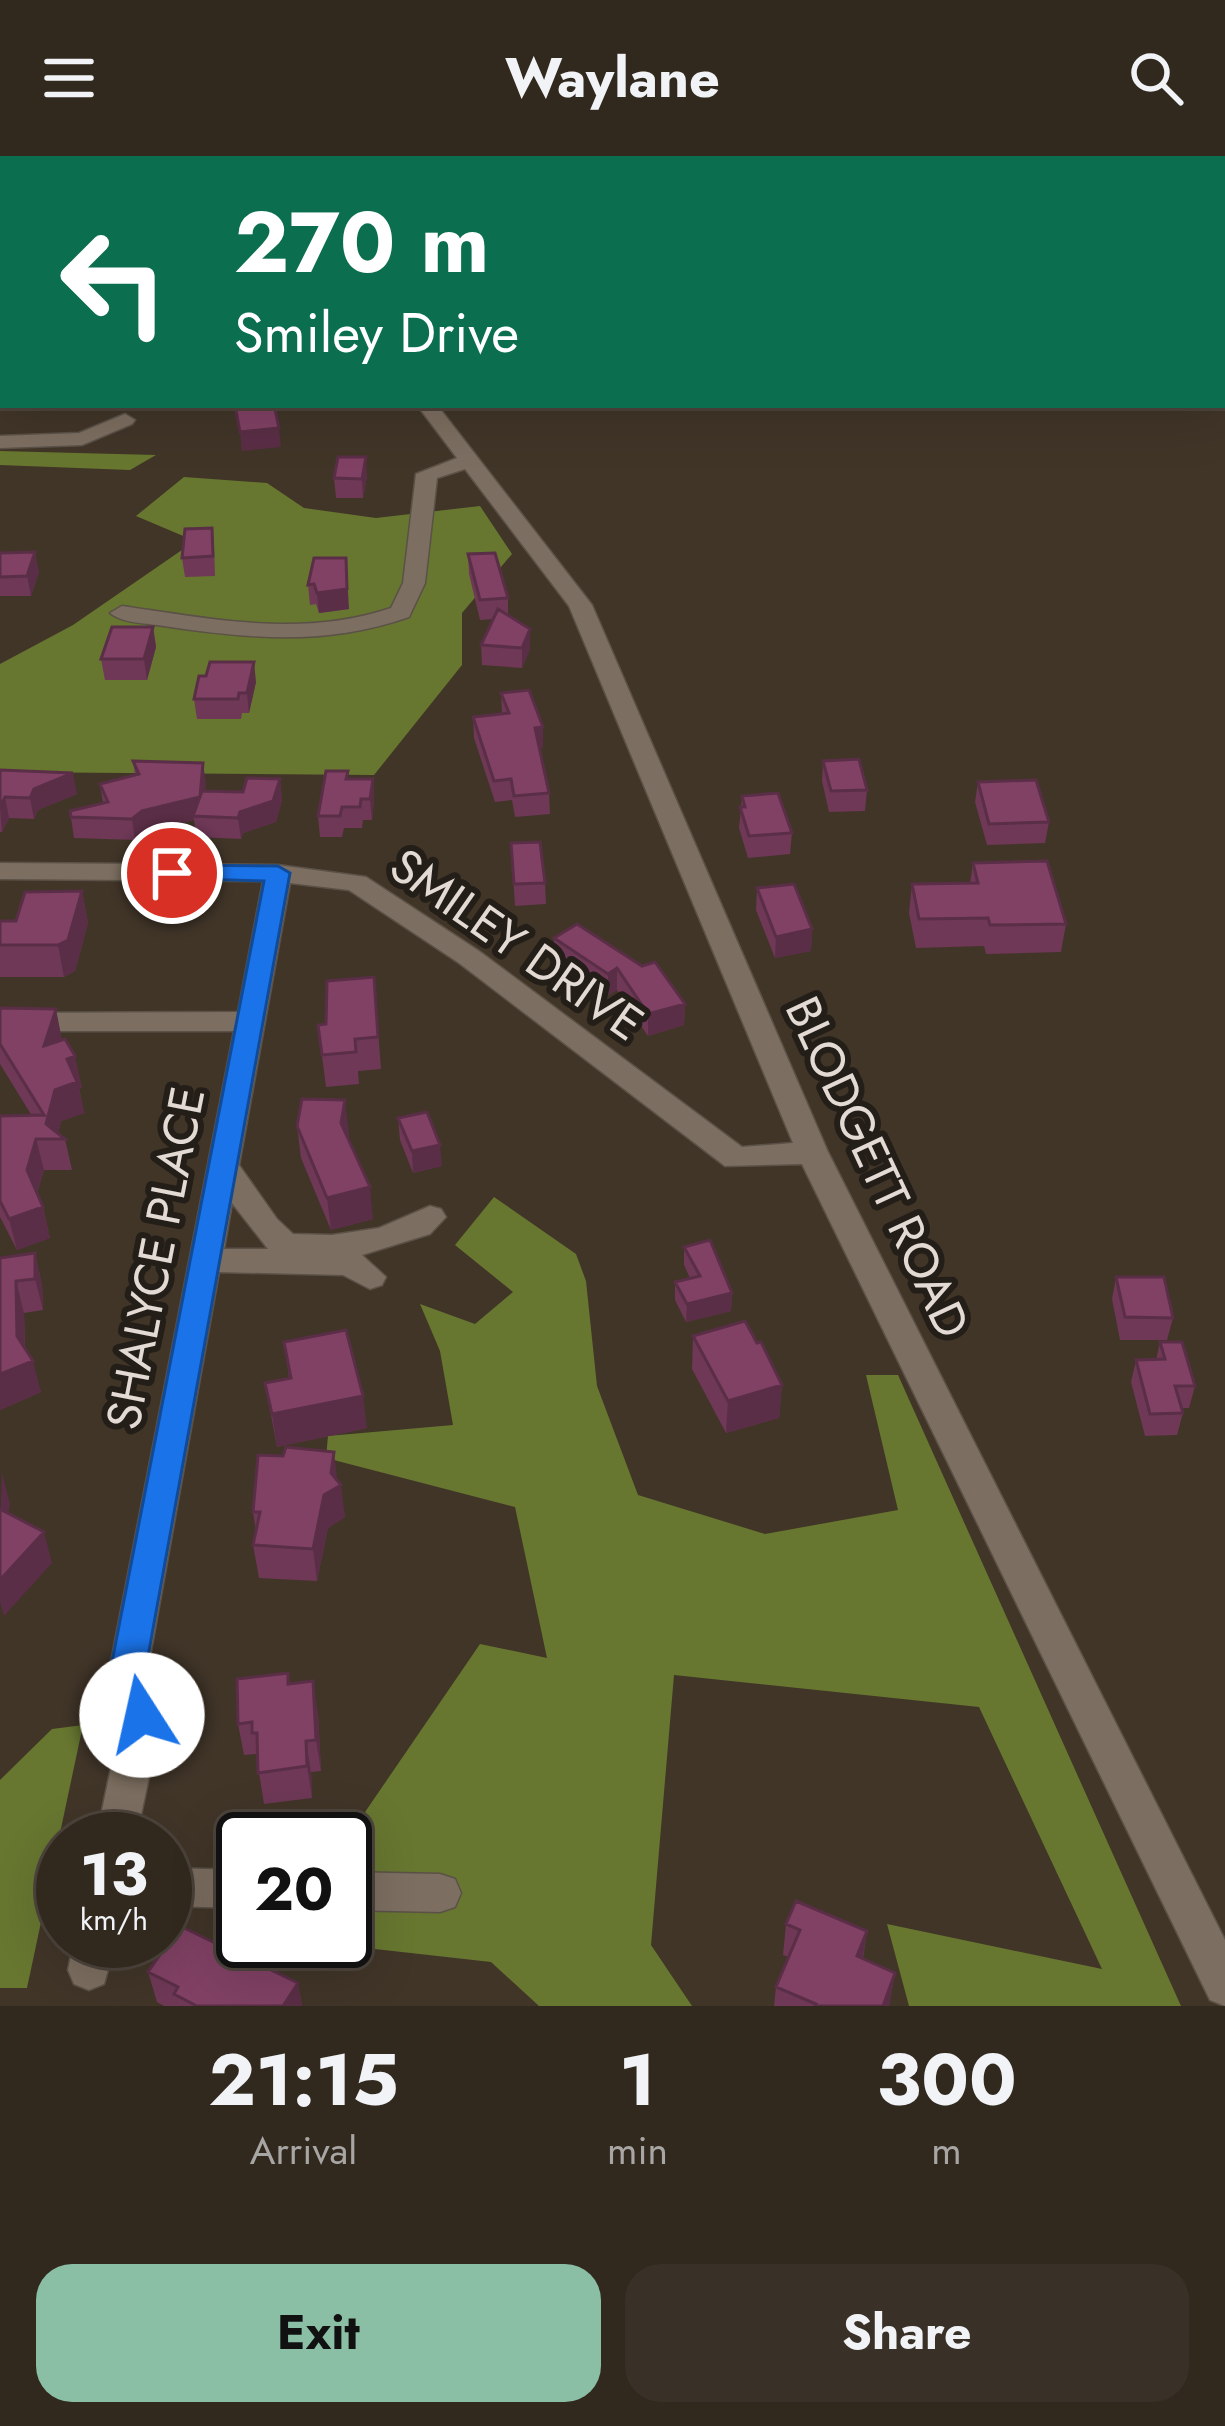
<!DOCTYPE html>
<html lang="en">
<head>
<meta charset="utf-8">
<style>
  :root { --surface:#31281e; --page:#393027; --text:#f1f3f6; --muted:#a8a6a4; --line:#4c443c; --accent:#8abfa5 }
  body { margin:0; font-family:Jost,sans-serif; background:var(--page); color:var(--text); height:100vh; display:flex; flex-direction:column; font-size:45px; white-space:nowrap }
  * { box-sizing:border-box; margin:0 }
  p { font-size:39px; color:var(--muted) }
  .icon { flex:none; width:66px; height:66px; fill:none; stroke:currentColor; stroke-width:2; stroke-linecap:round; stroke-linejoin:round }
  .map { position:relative; height:1850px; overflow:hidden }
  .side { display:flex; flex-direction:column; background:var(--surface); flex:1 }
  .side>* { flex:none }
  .guide { position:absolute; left:0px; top:0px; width:1227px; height:252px; box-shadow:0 12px 48px #0002,0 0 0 3px var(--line); background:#0b6e4f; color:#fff; overflow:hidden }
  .speed { position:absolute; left:36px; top:1656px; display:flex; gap:24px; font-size:60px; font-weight:700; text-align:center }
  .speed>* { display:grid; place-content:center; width:156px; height:156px; border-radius:50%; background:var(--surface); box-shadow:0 12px 48px #0002,0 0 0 3px var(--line); line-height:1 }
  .speed small { font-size:30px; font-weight:400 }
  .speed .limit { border:6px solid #111; border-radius:18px; background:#fff; color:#111 }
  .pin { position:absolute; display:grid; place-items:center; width:102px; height:102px; color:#fff; margin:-51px; border:6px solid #fff; border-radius:50%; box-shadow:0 3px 12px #0007 }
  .me { position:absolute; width:132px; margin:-66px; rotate:350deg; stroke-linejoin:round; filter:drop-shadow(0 0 9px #0008) }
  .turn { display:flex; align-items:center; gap:42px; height:252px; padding:0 36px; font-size:54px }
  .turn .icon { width:156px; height:156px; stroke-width:2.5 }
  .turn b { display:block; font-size:84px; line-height:102px }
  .eta { display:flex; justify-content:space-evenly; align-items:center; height:204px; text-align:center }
  .eta b { font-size:72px; font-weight:700; line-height:84px }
  .primary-button { display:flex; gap:24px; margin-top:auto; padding:24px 36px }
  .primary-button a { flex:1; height:138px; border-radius:36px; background:var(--accent); color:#111; font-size:48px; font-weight:700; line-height:138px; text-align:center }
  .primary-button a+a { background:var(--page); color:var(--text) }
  header { display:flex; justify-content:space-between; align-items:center; height:156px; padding:0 36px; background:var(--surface); font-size:54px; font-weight:700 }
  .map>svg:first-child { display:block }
  .forest { fill:#677730 }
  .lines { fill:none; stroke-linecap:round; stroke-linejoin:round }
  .minor-casing { stroke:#5b5147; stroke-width:3 }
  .path { stroke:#968c83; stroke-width:3; stroke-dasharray:4.5 6; stroke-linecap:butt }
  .minor { fill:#7c6e60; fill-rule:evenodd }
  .wall { fill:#6e3856 }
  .shaded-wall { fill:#5a2e46 }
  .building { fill:#804164; stroke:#5a2e46; stroke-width:3 }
  .route { fill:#1a73e8; stroke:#114b97; stroke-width:3 }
  .labels { text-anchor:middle; stroke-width:12; stroke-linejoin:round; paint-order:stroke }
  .street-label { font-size:48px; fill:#e2dad3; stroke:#231e18 }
</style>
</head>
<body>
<header><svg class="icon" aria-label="menu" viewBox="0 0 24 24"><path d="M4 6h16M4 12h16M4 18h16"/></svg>Waylane<svg class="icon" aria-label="search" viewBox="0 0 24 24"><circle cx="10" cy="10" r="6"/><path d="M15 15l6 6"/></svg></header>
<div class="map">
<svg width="1225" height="1850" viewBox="0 0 1225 1850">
  <rect width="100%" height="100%" fill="#413528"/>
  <path class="forest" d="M0,295L156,299L130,314L0,309Z
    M184,321L267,327L304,352L376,362L480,350L512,398L462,457V509L374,619L0,616V508L73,469L195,385L136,360Z
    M494,1041L576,1098L586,1125L597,1230L638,1339L765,1378L898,1354L866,1219H898L1181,1850H909L887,1768L1102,1813L979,1551L674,1519L651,1789L692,1850H539L491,1806L357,1791L350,1678L480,1488L547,1502L515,1351L326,1302L328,1280L453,1269L440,1195L420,1148L475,1168L513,1136L455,1089Z
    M83,1569L27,1832H0V1624L52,1573Z"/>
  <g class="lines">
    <g class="minor-casing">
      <path id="minor" d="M0,0H18L3,3V8Z
        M695,0H711V3H695Z
        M818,0H834V3H818Z
        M898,0H914L915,3H899Z
        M1224,14H1225V26H1224Z
        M0,77H3V87H0Z
        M1224,77H1225V87H1224Z
        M0,110H3L0,125Z
        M417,249H437L592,449L828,996L1225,1784V1850L1210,1844L802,1008L725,1010L459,807L349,734L290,727L239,1009L277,1063L293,1078L332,1079L379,1072L430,1050L441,1053L446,1061L430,1078L362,1099L386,1121L382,1129L370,1133L343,1119L219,1116L149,1506L162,1559L136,1683H96L122,1559L111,1506L234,875H0V857L238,856L263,725L0,723V707L278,709L366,721L479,795L742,991L793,987L569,450L465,313L437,322L425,427L409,461C326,490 250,483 164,470C147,467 124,468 110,457L122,450C213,463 302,482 391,452L403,427L416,318L457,302ZM232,1047L268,1093H224Z
        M125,258L135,264L132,268L82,289L0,292V280L79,277Z
        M165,1712L243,1714V1752L165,1750Z
        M345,1716L440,1718L455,1723L461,1737L455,1751L440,1756L345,1754Z
        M74,1785H116L104,1828L89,1834L74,1828L68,1814Z"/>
    </g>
    <path class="path" d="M425,0L436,3
      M648,0L652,3
      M670,3L674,0"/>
    <use href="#minor" class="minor"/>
  </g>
  <path class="wall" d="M161,0H265V3L244,0L161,3Z
    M745,0H767V3H745Z
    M1017,0H1137L1136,3H1017Z
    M3,199V248H1L0,205Z
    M367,320L363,342H336L334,322Z
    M214,391L215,420L185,421L182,402Z
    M0,397L39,416L31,440H0Z
    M468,398L508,442V460L530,473V493L522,512L482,509L481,489L493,463L480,464L469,418Z
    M314,402L349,453L319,457L316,448L310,449L308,429Z
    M153,471L156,491L147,524H105L101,503Z
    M206,520L256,526L249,557H242L241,563H197L194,543Z
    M501,537L543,591L540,592L549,637L550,658L515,661L512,644L495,646L474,582L473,561L502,558Z
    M133,605L203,607L205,635L243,636L280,623L282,644L276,666L243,677L241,683L196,681L194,664L145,676L135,684L74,682L70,655L103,647L100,628L135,619Z
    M823,605L867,634L865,655L829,656L822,625Z
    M0,614L77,638L38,654L34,663L9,662L2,676H0Z
    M348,623H373L374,644L372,664H363L362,672H344L342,681H320L318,660Z
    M978,626L1049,666L1045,687L987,689L975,646Z
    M742,640L792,677L790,698L748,702L739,672Z
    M511,687L545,727L546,748L515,750Z
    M973,707L1066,768L1061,796L986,798L984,790L916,792L909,757L912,728L970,727Z
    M757,732L812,773L811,795L775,802L756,754Z
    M82,735L88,767L75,815L64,821H0V765H16Z
    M554,782L685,848L684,869L648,880L617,834L608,839L554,803Z
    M374,821L381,913L358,915L359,928L326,931L318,869L326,868Z
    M0,852L62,884L82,931L79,932L84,957L61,965L58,978L65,983L72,1014H44L37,1037L43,1051L50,1082L17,1094L0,1061V960H32L0,908Z
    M398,962L442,1010L413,1017L400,984Z
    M297,970L349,977L348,982L373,1063L331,1074L301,1002Z
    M684,1091L732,1137L731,1155L686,1166L675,1144V1126L690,1122L684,1109Z
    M35,1097L42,1129L43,1154L24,1157L25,1192L41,1236L0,1254V1102Z
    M1116,1121L1173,1162L1167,1184H1120L1112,1143Z
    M693,1180L782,1229L779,1262L726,1277L692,1213Z
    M284,1186L367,1272L277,1291L265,1227L289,1222Z
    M1160,1186L1195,1230L1189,1252H1181L1183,1257L1177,1279L1145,1280L1131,1226L1136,1204H1156Z
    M338,1326L345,1361L328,1372L317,1425L259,1422L253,1389L256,1375L253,1356Z
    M288,1517L290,1528L318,1557L321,1615L311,1616L312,1642L264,1648L256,1598L244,1599L238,1568Z
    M786,1768L867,1775L863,1803L895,1817L889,1850H774L776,1831L789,1801L783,1799Z
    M148,1816L298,1827L302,1850H164L157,1846Z"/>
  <path class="shaded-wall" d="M279,272L281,291L242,295L240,276Z
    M366,301L367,320L363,342L362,323Z
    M35,396L39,416L31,440L27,420Z
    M346,402L349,453L319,457L317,437Z
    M153,471L156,491L147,524L144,503Z
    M530,473V493L522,512V492Z
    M254,506L256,526L249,557L247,537Z
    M543,571V591L536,592L535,572Z
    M203,607L206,628L202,662L193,660L194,664L145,676L135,684L132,663Z
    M73,617L77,638L38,654L34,663L30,642L34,633Z
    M280,623L282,644L276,666L243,677L241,683L238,662L240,656Z
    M373,623L374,644L372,664L370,643Z
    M5,641L9,662L2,676L0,651Z
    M82,735L88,767L75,815L64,821L58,789Z
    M812,773L811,795L775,802L776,781Z
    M617,812V834L608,839V818Z
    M685,848L684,869L648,880V858Z
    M56,853L62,884L44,890Z
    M75,900L82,931L79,932L84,957L61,965L57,983L46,968L55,934L67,903Z
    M345,944L349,977L345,999L341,967Z
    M36,983L44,1014L34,1045L27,1014Z
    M440,989L442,1010L413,1017L412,995Z
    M370,1031L373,1063L331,1074L327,1042Z
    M43,1051L50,1082L17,1094L9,1063Z
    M35,1097L42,1129L43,1154L35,1123Z
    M16,1125L24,1157L25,1208L33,1205L41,1236L0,1254V1218L17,1180Z
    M732,1137L731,1155L686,1166L687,1148Z
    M782,1229L779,1262L726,1277L728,1245Z
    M363,1240L367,1272L277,1291L272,1258Z
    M334,1296L338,1330L341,1329L345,1361L328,1372L317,1425L313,1393Z
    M2,1317L10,1348L4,1381L0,1368Z
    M44,1376L52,1407L4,1460L0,1446V1424Z
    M313,1525L318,1557L321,1615L316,1584Z
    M306,1585L311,1616L312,1642L307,1610Z
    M867,1775L862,1805L857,1800Z
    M895,1817L889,1850H883Z
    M298,1827L302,1850H283Z"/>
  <path class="building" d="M120,0H145L144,3H119Z
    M244,0H264V3H244Z
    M1019,0H1098L1099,3H1020Z
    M2,199L3,221H0V205Z
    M235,249H274L279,272L240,276Z
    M338,301H366L362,323L334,322Z
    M212,372L213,400L182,402L185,373Z
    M35,396L27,420L0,421V397Z
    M495,397L508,442L480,444L468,398Z
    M314,402H346L347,433L317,437L314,428L308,429Z
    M498,453L530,473L522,492L481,489Z
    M112,471H153L144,503H101Z
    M210,506H254L247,537H239L238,543H194L199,520H206Z
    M529,534L543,571L535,572L549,637L514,640L511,623L494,625L473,561L509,557L501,537Z
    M859,603L867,634L831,635L823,605Z
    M133,605L203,607L200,641L142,655L132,663L71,661L70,655L108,646L100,628L139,618Z
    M0,614L73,617L34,633L30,642L5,641L0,651Z
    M326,615H348L346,623H373L370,643H361L360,651H342L340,660H318Z
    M247,622L280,623L273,645L240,656L238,662L193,660L202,635L243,636Z
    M1036,624L1049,666L989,668L978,626Z
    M778,637L792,677L749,680L740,651H745L742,640Z
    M540,686L545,727L514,728L511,687Z
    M1047,705L1066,768L990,769L988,762L919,763L912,728L978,727L973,707Z
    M794,728L812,773L776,781L757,732Z
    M82,735L68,784L58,789H0V765H16L25,736Z
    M577,768L642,810L655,806L685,848L648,858L617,812L608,818L554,782Z
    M374,821L378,881L355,883L356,896L322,899L318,869L326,868L327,825Z
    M0,852L56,853L44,890L65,883L75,900L67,903L77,926L55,934L46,968L65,983H36L27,1014L43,1051L9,1063L0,1045V960L44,959L0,888Z
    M302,943L345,944L341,967L370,1031L327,1042L297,970Z
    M427,956L440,989L412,995L398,962Z
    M710,1084L732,1137L687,1148L675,1126L700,1120L684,1091Z
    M35,1097V1123L16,1125L17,1180L33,1205L0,1218V1102Z
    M1116,1121H1164L1173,1162L1125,1161Z
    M745,1165L757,1187L761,1186L782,1229L728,1245L693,1180Z
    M346,1174L363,1240L272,1258L265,1227L291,1222L284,1186Z
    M1160,1186H1182L1195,1230H1175L1183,1257L1150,1258L1136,1204L1165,1203Z
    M286,1291L334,1296L331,1317L341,1329L324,1339L313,1393L253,1389L260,1356H253L258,1299L283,1300Z
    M0,1353L44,1376L0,1424Z
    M288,1517V1528L313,1525L316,1584L306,1585L307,1610L258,1617L257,1577H252V1566L238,1568L237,1523Z
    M796,1745L867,1775L857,1800L895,1817L883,1850H815L816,1848L776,1831L800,1774L786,1768Z
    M180,1770L298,1827L283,1850H197L174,1838L178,1831L148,1816Z"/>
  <path class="route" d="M172,709L278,710L290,717L147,1506L159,1559L154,1570L142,1575L129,1570L112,1506L264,725L164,722L160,717Z"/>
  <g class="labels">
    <g class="street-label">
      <text transform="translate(517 788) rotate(35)" y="17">SMILEY DRIVE</text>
      <text transform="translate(878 1011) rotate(65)" y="17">BLODGETT ROAD</text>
      <text transform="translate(155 1102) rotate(-79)" y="17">SHALYCE PLACE</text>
    </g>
  </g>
</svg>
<div class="speed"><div>13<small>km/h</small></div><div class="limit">20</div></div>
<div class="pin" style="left:172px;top:717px;background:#d93025"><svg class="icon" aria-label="arrive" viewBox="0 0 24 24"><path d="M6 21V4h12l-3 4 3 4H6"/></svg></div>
<svg class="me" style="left:142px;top:1559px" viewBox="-20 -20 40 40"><circle r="19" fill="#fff"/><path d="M0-13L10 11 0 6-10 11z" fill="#1a73e8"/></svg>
<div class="guide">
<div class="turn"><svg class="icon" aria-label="left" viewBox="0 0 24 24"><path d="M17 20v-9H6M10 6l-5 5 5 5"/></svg><div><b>270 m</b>Smiley Drive</div></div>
</div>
</div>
<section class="side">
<div class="eta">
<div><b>21:15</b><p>Arrival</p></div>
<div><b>1</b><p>min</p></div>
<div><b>300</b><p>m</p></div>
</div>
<div class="primary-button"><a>Exit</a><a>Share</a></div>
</section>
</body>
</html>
